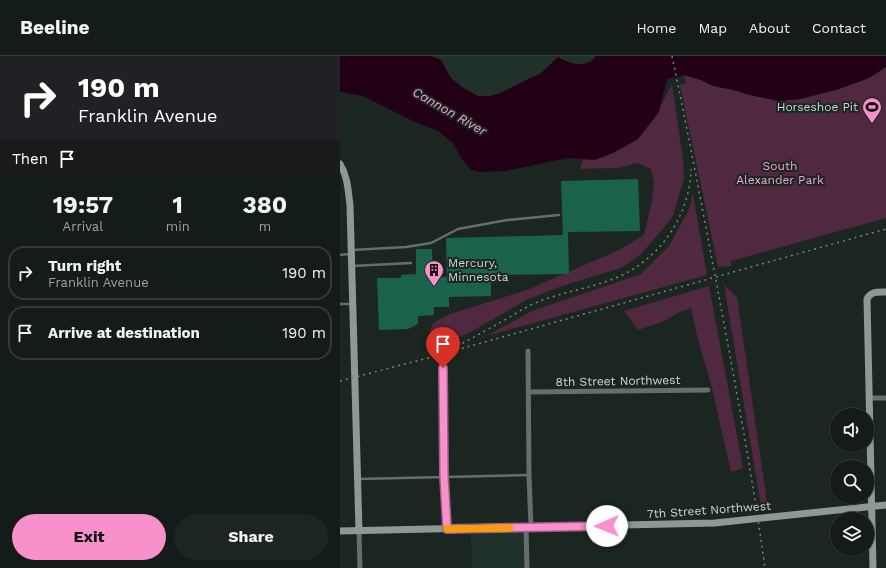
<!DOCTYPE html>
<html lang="en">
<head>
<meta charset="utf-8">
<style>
  :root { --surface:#141c19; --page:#1d2522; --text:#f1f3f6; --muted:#9da1a2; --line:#333a38; --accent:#f890cc }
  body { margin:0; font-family:"Work Sans",sans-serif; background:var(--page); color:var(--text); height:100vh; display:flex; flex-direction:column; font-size:15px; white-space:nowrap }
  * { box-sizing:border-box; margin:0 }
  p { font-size:13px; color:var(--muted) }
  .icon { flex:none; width:22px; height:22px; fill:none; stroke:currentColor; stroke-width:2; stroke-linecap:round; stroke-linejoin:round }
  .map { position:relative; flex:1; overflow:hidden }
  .details { display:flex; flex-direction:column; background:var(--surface); width:340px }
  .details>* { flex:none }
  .banner { background:#202124; color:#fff; overflow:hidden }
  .controls { position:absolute; left:490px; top:352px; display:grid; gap:8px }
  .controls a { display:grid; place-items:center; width:44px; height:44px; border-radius:50%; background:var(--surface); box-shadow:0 1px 3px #0004,0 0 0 1px var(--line); font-size:20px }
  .pin { position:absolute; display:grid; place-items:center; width:34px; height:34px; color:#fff; margin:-41px -17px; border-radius:50% 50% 50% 0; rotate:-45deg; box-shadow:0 0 4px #0007 }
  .pin .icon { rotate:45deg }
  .me { position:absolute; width:44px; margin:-22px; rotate:269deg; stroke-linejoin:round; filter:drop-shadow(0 0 3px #0008) }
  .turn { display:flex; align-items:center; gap:14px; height:84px; padding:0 12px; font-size:18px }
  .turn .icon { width:52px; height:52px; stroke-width:2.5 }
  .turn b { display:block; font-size:28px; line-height:34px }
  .then { display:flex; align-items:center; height:38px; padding:0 12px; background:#0003; gap:8px; font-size:15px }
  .eta { display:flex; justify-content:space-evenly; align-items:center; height:68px; text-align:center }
  .eta b { font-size:24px; font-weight:700; line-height:28px }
  .action { display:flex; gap:8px; margin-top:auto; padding:8px 12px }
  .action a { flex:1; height:46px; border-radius:24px; background:var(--accent); color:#111; font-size:16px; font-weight:700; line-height:46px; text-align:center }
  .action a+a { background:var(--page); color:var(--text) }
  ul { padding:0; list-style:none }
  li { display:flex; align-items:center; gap:12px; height:54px; margin:0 8px 6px; padding:0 4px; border:2px solid var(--line); border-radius:16px }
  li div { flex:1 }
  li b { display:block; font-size:15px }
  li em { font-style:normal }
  header { display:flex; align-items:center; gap:24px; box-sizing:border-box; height:56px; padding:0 20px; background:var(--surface); border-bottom:1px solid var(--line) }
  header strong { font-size:19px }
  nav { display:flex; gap:22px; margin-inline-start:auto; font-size:14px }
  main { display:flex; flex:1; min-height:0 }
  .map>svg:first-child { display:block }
  .built { fill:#20312a }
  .green { fill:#50283f }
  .water { fill:#220015 }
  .building { fill:#1b624c }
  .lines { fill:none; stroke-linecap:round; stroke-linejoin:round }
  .lane { stroke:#686d6b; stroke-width:2.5 }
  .street { stroke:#686d6b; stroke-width:5 }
  .secondary { stroke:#8f9894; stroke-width:7 }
  .rail { stroke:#7b8480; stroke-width:1.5; stroke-dasharray:2 4; stroke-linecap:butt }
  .route-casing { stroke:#a15e85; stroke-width:10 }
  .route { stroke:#f890cc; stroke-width:7 }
  .slow { stroke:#f59e0b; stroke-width:7 }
  .labels { text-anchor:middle; stroke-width:4; stroke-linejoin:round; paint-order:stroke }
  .poi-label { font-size:12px; fill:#d0d7d4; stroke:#1b2621; text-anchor:end }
  .park-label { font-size:12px; fill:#f2a3d0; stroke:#1b2621 }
  .street-label { font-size:12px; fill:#d0d7d4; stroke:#1b2621 }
  .water-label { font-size:13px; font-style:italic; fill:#f3a4d0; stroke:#1b2621 }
</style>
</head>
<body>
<header>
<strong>Beeline</strong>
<nav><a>Home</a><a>Map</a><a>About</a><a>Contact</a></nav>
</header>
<main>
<section class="details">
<div class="banner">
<div class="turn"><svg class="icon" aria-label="right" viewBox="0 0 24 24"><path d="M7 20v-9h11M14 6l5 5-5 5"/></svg><div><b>190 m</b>Franklin Avenue</div></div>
<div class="then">Then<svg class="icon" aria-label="arrive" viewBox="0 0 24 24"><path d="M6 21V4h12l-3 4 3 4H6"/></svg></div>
</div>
<div class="eta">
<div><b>19:57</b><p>Arrival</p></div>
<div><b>1</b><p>min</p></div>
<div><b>380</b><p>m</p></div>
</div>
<ul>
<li><svg class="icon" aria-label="right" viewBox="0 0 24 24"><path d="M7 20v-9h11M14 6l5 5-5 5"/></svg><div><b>Turn right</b><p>Franklin Avenue</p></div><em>190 m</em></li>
<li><svg class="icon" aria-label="arrive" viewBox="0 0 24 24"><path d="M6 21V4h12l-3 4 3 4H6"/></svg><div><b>Arrive at destination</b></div><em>190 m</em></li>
</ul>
<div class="action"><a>Exit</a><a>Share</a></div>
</section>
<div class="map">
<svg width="546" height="512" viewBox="0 0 546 512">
  <rect width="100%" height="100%" fill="#1b2621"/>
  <path class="built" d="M0,0H337L182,64Z
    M184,475L185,512H132L131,477Z"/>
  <path class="green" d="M546,11V162L391,205V210L378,211L340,29L346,27L344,19L361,24L373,30L394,34L410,39L439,45L460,43L496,34L529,22Z
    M332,28L343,103L344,122L333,160L322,174L300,199L281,212L222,230L188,243L136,273L97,292L90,275L93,267L110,258L187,234L279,194L304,179L312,145L314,126L311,113L298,107L277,112L240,113L243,103L273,97L298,83L320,51Z
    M353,137L367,219L146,280L192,255L301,218L329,190L349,153Z
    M384,229L397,241L428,453L421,450Z
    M369,230L403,412L391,416L372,332L357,280L351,252L340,256L322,266L298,274L284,255Z"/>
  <path class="water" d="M0,0H92L101,4L111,22L122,31L138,40H150L160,37L192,21L200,18L218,1C230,8 247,13 256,0H546V11L529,22L496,34L460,43L439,45L410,39L394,34L373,30L361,24L344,19L327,23L319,56L298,83L273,97L255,104L227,102L166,115L140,116L131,114L121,102L113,87L98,75L75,66L23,40L0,36Z"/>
  <path class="building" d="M298,123L300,175L228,176L229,218L151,219V240L109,241V251H94V259L78,260V268L68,273L39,274L37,222H61V219L76,218V193H92L93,222L107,221L106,182L223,179L221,125Z"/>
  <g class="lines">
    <path class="lane" d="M12,194L66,191L91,187L118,173L167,164L219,159
      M0,199L9,198
      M12,210L71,207
      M0,248H11
      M18,423L189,419"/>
    <path class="street" d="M188,295L189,419L191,471
      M103,312L104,420L107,473
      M189,336L368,334
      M529,342H546
      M186,471L187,512
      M19,475L20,512"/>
    <path class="secondary" d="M0,108C8,121 8,135 10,149L19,475
      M0,475L375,467L546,449
      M533,512L527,243C531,235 538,236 546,236"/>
    <path class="rail" d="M332,0C351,91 368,182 385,273C400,353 414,432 425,512
      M117,290C133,282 148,273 163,265C175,258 187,250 200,245C224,236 250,232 273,223C318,206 350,161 351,113
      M0,325L88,302L546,173"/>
  </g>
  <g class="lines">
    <g class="route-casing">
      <path id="route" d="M103,312L104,420L107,473L267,470"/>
    </g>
    <use href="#route" class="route"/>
    <path class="slow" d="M107,472V473L170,472"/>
  </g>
  <defs>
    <g id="stadium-pin" transform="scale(1)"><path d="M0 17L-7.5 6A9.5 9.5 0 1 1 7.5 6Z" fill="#f890cc" stroke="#1b2621"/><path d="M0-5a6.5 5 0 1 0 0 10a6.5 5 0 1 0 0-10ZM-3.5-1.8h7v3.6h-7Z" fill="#111"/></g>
    <g id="building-pin" transform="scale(1)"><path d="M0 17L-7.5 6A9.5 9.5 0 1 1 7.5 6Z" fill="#f890cc" stroke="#1b2621"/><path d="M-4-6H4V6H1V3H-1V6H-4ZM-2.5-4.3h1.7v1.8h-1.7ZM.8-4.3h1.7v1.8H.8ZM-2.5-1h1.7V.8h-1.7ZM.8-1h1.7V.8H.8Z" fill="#111"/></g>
  </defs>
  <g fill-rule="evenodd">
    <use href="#stadium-pin" x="532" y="51"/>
    <use href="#building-pin" x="94" y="214"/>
  </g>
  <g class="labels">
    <g class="poi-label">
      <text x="518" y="55">Horseshoe Pit</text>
      <text x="108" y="211" text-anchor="start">Mercury,<tspan x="108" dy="14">Minnesota</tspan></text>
    </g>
    <g class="park-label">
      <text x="440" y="114">South<tspan x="440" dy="14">Alexander Park</tspan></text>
    </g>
    <g class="street-label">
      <text transform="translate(278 325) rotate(-1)" y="4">8th Street Northwest</text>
      <text transform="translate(369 454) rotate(-4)" y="4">7th Street Northwest</text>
    </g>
    <g class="water-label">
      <text transform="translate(110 55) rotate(30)" y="5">Cannon River</text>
    </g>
  </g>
</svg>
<div class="controls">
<a><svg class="icon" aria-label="sound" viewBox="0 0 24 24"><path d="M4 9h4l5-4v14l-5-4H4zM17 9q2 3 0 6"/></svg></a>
<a><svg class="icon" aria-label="search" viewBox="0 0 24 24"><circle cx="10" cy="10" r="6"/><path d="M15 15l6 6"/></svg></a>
<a><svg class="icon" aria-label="layers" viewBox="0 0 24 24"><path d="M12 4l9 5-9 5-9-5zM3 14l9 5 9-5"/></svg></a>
</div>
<div class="pin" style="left:103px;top:312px;background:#d93025"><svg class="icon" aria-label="arrive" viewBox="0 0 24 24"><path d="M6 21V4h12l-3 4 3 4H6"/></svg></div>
<svg class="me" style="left:267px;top:470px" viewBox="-20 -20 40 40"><circle r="19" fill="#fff"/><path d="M0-13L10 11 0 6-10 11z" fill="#f890cc"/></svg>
</div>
</main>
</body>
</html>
